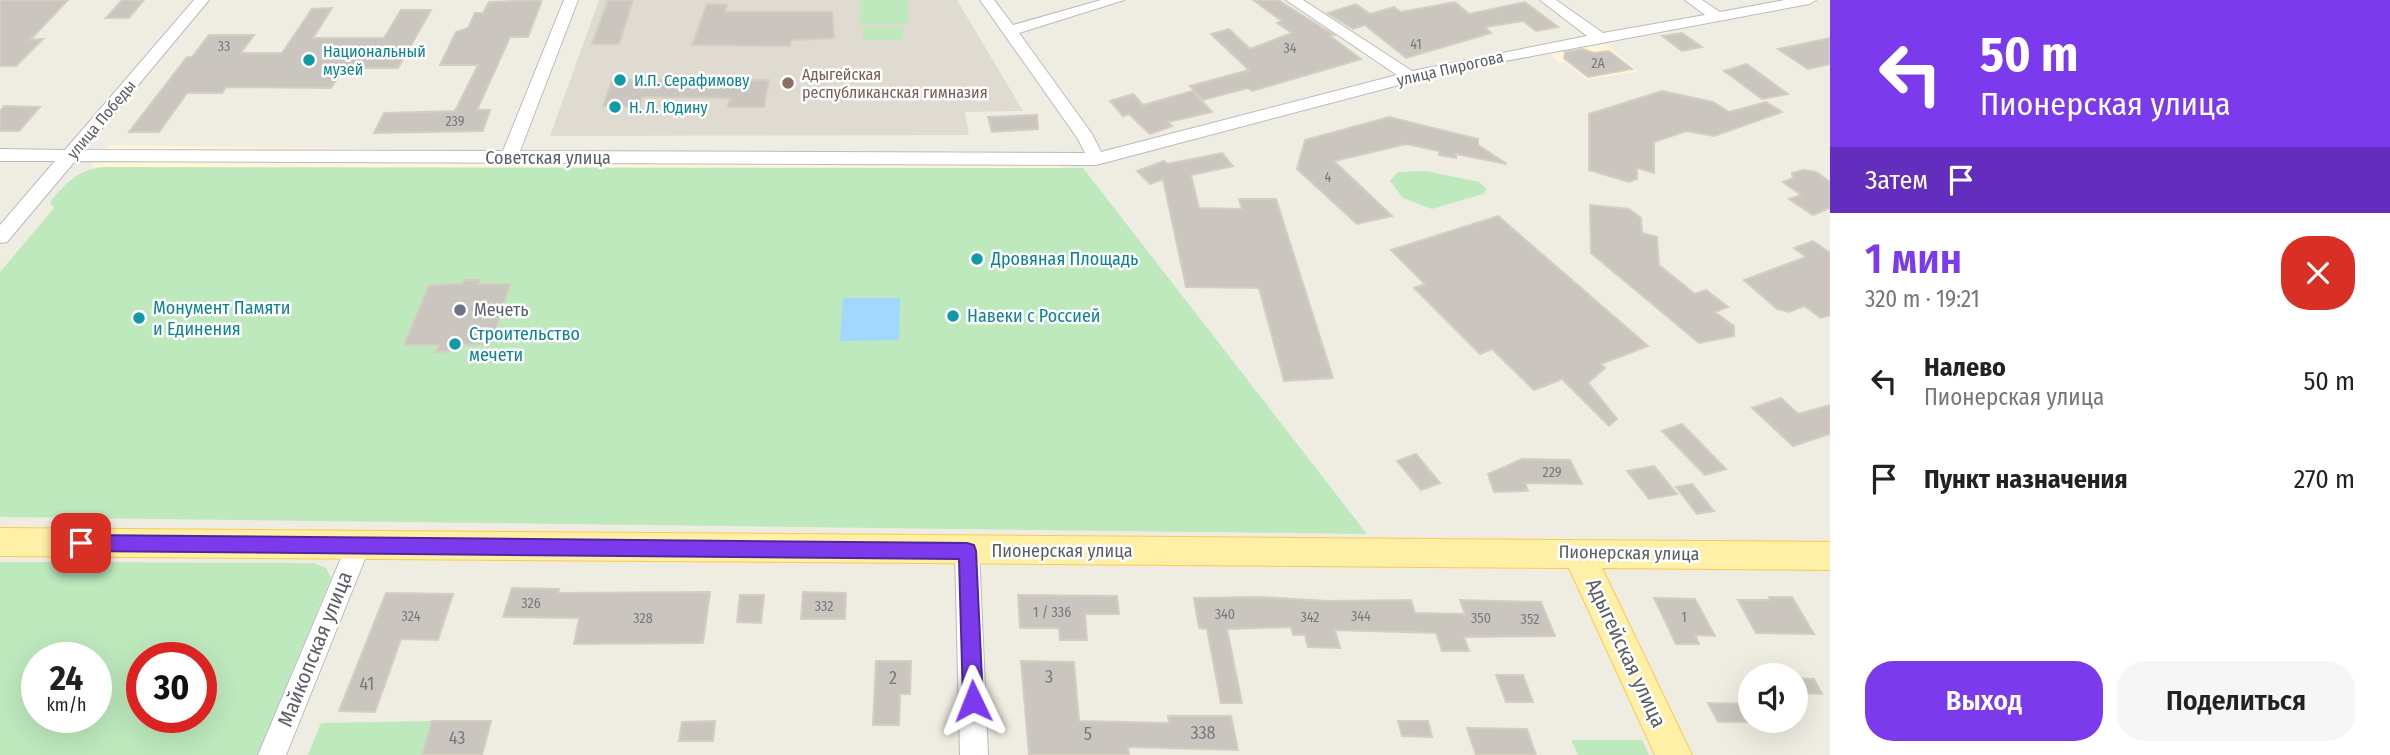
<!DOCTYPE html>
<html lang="ru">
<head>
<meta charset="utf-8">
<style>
  :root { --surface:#fff; --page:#f6f6f6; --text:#222; --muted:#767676; --accent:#7c3aed }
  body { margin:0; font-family:"Fira Sans Condensed",sans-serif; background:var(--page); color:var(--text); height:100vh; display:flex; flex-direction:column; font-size:26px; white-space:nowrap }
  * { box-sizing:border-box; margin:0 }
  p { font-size:23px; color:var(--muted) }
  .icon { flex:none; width:38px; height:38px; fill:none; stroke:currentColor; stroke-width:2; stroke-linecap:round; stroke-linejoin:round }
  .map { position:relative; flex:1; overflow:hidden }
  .panel { display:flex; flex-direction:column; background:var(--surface); width:560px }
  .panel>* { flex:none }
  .guide { background:#7c3aed; color:#fff; overflow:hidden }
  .fabs { position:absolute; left:1738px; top:663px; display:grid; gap:14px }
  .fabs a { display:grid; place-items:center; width:70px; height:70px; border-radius:50%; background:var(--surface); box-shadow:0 7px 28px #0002; font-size:35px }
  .speed { position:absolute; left:21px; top:642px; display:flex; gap:14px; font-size:35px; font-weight:700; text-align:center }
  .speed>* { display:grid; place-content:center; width:91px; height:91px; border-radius:50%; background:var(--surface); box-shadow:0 7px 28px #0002; line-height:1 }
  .speed small { font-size:18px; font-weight:400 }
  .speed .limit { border:10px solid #d22; background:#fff; color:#111 }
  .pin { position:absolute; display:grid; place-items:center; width:60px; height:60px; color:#fff; margin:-30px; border-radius:14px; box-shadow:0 4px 10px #0006 }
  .me { position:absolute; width:77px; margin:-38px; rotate:358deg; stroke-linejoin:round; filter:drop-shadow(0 0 5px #0008) }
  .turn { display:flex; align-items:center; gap:24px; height:147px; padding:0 35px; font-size:32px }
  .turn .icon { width:91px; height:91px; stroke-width:2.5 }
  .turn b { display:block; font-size:49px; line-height:60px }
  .then { display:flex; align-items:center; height:66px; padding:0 35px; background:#0003; gap:14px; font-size:26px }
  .round { display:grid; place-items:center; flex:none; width:74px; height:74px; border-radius:28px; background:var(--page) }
  .head { display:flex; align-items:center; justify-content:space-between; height:119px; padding:0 35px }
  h1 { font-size:42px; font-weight:600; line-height:52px; color:var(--accent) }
  .action { display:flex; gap:14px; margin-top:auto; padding:14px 35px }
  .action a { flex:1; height:80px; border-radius:28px; background:var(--accent); color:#fff; font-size:28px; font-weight:600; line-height:80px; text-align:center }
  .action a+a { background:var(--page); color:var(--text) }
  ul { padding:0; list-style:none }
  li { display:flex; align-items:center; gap:21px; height:98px; padding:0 35px }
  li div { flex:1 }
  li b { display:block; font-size:26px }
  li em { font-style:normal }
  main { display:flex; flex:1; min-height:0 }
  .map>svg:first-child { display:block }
  .commercial { fill:#fff6d7 }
  .education { fill:#dfdbd1 }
  .green { fill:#bde9bd; fill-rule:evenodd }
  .water { fill:#a2d7ff }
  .building { fill:#cac6bf; stroke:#d4cec0; stroke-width:2 }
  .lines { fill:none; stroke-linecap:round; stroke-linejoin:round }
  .minor-casing { stroke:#b8bbc0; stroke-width:2 }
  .major-casing { stroke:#fdcb4d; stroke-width:2 }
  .minor { fill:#fff; fill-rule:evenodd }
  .major { fill:#fff0a7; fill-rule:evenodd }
  .route { fill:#7c3aed; stroke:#51269a; stroke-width:2 }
  .culture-dot { fill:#0f9aa8; stroke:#fff; stroke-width:2.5 }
  .education-dot { fill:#8d6e63; stroke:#fff; stroke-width:2.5 }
  .worship-dot { fill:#6b7280; stroke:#fff; stroke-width:2.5 }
  .labels { text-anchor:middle; stroke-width:5; stroke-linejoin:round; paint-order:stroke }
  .number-label { font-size:14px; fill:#77797c }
  .far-culture-label { font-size:16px; fill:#0d838f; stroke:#fff; text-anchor:start }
  .far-street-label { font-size:16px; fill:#5b5f65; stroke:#fff }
  .far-education-label { font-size:16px; fill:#785e54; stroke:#fff; text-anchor:start }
  .street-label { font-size:18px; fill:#5b5f65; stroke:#fff }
  .culture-label { font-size:18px; fill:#0d838f; stroke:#fff; text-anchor:start }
  .worship-label { font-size:18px; fill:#5b616d; stroke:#fff; text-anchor:start }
  .near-number-label { font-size:18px; fill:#77797c }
  .near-street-label { font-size:21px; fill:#5b5f65; stroke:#fff }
</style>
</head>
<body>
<main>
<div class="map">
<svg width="1830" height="755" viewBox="0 0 1830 755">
  <rect width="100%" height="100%" fill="#efece2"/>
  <path class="commercial" d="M1605,44L1638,71L1587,80L1566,62L1560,63L1550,54Z
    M109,145L1060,159L1067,183L91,167Z"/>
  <path class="education" d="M599,0H957L1023,111L965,112L969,135L550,136Z"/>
  <path class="green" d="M861,0H908V24H860Z
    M863,27H903V40H863Z
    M104,167L1083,168L1367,534L0,517V272L54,208L50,202C66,183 78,169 104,167Z
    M1426,171L1479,182L1487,189L1483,194L1432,209L1403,198L1390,181L1398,172Z
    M0,562L313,563L326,568L331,578L257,755H0ZM96,658V718H37V658ZM201,658V718H142V658Z
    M432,721L422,755H308L321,723Z
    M1571,740H1642L1649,755H1578Z"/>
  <path class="water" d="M843,298H900L899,340L840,341Z"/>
  <path class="building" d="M0,0H68L30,40L43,39L16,66H0Z
    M122,0H144L129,18H106Z
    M542,0L528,37H510L477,110H490L483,131L374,133L384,113L455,111L478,65H440L456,32L468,28L475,13H483L489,2Z
    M608,0H633L619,44H592Z
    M1253,0H1278L1334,35L1330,36L1361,59L1252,91L1248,88L1203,100L1190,86L1249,70L1211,34L1229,29L1250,49L1292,33L1277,23L1282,21Z
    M1455,2L1469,14L1525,2L1558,27L1536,31L1523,21L1485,27L1491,33L1406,58L1365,25L1353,29L1328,13L1356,4L1370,14L1394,7L1401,12Z
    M707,4L727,5L725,12H832L834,38L791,40L790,46L692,45Z
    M332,8L313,38H384L401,10H431L398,68H344L331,88L226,87L222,93H187L159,132H129L187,57H192L209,35H254L241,53H282L312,9Z
    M1682,33L1702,47L1682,51L1662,36Z
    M1830,38V64L1808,69L1778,49Z
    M1582,49L1594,53L1609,51L1632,69L1588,77L1564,58L1565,52Z
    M1747,64L1788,94L1762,99L1724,71Z
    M612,80H769L764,107H728L730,98L642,97L639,107L603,106Z
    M1193,91L1212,112L1168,122L1172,126L1150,134L1129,114L1123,116L1110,101L1133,94L1143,105Z
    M1662,91L1713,102L1729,112L1766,102L1782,112L1714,136L1686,131L1654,142V173L1637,168V179L1629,182L1589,170V114Z
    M4,106L40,107L19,131H0V111Z
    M1037,115L1038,129L992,132L988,117Z
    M1389,117L1478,139V145L1507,164L1456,154V158L1439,155V151L1406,144L1334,161L1392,216L1357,224L1297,169L1305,140Z
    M1222,153L1233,166L1191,175L1199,208L1242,209L1239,199H1276L1333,378L1284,381L1259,288L1186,287L1163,179L1150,184L1137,171L1164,161L1167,164Z
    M1803,170L1816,172L1830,182V208L1813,215L1789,199L1801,195L1783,182L1793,178L1792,173Z
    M1590,205L1629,209L1641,218L1642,233L1657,237L1659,265L1695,294L1706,290L1728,307L1715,312L1734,326V336L1699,343L1591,253Z
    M1498,216L1648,346L1601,364L1605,368L1588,383L1617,419L1609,426L1562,379L1534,390L1492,349L1480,354L1414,288L1425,284L1391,250Z
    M1813,241L1830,253V315L1821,318L1804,306L1789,312L1777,309L1744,280L1806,257L1794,248Z
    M464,280H480L478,284H510L491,344L457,345L455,351L436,352L439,345H404L429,285L462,284Z
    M1781,398L1798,414L1830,405V434L1793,446L1752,408Z
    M1682,424L1726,469L1705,475L1662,431Z
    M1416,454L1440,483L1421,490L1397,461Z
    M1522,459L1570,460L1582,484L1525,483L1528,491L1494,492L1488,474Z
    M1654,466L1677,494L1649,499L1627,471Z
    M1692,484L1714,511L1697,514L1676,487Z
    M512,588L559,589L558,593L710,592L703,643L574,644L579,618L503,617Z
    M803,592L846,593L845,619H801Z
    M386,593L453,594L438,640L401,639L375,712L339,711Z
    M740,595H764L761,623L737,622Z
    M1018,595L1117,596L1119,614H1085L1087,640H1060L1059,628H1020Z
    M1261,597L1327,601L1411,600L1415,613L1465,614L1460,600L1541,602L1555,636L1464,637L1469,651H1442L1436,633L1335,630L1340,648L1308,647L1305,635H1293L1291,627L1227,629L1242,703H1221L1207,629L1199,628L1194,598Z
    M1769,597H1792L1814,634L1756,633L1738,600H1771Z
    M1654,598L1695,599L1715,636L1695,635L1699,644H1676Z
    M876,661H911L910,694H900L899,725H873Z
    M1021,661L1074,662L1079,721L1169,723L1168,716H1231L1238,750L1128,747L1129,755H1029Z
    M1496,675H1523L1533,702H1506Z
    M1796,678L1814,679L1822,694L1796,693Z
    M1708,703L1750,704V722H1718Z
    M432,721H491L482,755H422Z
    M715,721L713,741H679L682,722Z
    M1398,721H1428L1432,737L1402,736Z
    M1467,728L1527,729L1536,755H1476Z"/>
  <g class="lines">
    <g class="minor-casing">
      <path id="minor" d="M194,0H209L84,150L503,151L564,0H578L520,151L1085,153L1078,139L980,0H994L1013,25L1101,0H1124L1019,33L1092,134L1101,152L1397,75L1286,0H1303L1412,71L1587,36L1540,0H1556L1603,33L1705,15L1685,0H1702L1720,12L1785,0H1816L1809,4L1452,71L1096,165L75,161L7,242L0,243V225L55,161H0V149L65,150Z
        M359,534L367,537L371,544L286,755H258L347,544L351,537Z
        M967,540L975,544L979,551L988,755H960L955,551L959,544Z"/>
    </g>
    <g class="major-casing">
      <path id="major" d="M0,528L1830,542V570L1602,568L1692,755H1655L1569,568L0,556Z"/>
    </g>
    <use href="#minor" class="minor"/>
    <use href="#major" class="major"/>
  </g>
  <path class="route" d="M81,535L967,543L974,545L976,551L983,701L980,708L973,711L966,708L963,701L959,559L81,551L74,548L72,543L74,537Z"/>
  <g class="culture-dot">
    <circle cx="309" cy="60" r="7"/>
    <circle cx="620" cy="80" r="7"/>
    <circle cx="615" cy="107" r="7"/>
    <circle cx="977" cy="259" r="7"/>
    <circle cx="953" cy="316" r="7"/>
    <circle cx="139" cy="318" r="7"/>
    <circle cx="455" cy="344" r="7"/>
  </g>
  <circle class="education-dot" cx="788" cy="83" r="7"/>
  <circle class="worship-dot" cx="460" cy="310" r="7"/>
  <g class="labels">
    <g class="number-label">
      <text x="1416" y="49">41</text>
      <text x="224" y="51">33</text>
      <text x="1290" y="53">34</text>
      <text x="1598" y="68">2А</text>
      <text x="455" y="126">239</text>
      <text x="1328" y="182">4</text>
      <text x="1552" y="477">229</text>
      <text x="531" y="608">326</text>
      <text x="824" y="611">332</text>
      <text x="1052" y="617">1 / 336</text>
      <text x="1225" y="619">340</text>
      <text x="411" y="621">324</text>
      <text x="1361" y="621">344</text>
      <text x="1310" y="622">342</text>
      <text x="1684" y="622">1</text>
      <text x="643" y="623">328</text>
      <text x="1481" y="623">350</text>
      <text x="1530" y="624">352</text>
    </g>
    <g class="far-culture-label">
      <text x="323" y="57">Национальный<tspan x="323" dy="18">музей</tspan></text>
      <text x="634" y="86">И.П. Серафимову</text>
      <text x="629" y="113">Н. Л. Юдину</text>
    </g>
    <g class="far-street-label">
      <text transform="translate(1450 68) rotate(-13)" y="6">улица Пирогова</text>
      <text transform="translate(101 119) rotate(-50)" y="6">улица Победы</text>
    </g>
    <g class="far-education-label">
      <text x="802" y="80">Адыгейская<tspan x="802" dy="18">республиканская гимназия</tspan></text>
    </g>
    <g class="street-label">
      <text x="548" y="164">Советская улица</text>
      <text x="1062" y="557">Пионерская улица</text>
      <text transform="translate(1629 553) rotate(1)" y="6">Пионерская улица</text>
    </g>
    <g class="culture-label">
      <text x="991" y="265">Дровяная Площадь</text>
      <text x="153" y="314">Монумент Памяти<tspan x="153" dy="21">и Единения</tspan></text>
      <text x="967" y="322">Навеки с Россией</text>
      <text x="469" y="340">Строительство<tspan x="469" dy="21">мечети</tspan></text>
    </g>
    <g class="worship-label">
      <text x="474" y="316">Мечеть</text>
    </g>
    <g class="near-number-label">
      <text x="1049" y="683">3</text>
      <text x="893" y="684">2</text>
      <text x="367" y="690">41</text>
      <text x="1203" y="739">338</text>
      <text x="1088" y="740">5</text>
      <text x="457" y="744">43</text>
    </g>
    <g class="near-street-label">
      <text transform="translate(315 649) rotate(-68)" y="7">Майкопская улица</text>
      <text transform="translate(1626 653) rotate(65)" y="7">Адыгейская улица</text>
    </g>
  </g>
</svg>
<div class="fabs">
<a><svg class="icon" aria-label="sound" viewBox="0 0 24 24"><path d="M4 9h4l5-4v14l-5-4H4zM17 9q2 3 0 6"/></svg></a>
</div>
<div class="speed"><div>24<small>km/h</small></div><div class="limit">30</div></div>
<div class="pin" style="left:81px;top:543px;background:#d93025"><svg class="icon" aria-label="arrive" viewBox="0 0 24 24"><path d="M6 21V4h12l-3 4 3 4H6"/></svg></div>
<svg class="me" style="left:973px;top:701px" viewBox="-20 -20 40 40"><path d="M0-17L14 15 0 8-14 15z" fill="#7c3aed" stroke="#fff" stroke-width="4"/></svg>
</div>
<section class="panel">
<div class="guide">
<div class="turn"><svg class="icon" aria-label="left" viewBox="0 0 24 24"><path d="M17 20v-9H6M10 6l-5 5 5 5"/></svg><div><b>50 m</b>Пионерская улица</div></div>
<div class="then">Затем<svg class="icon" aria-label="arrive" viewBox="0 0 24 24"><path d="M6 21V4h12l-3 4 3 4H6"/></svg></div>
</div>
<div class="head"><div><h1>1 мин</h1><p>320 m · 19:21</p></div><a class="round" style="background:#d93025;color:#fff"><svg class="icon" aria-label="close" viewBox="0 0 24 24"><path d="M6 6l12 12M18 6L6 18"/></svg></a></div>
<ul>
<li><svg class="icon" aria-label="left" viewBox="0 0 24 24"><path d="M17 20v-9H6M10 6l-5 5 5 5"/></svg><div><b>Налево</b><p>Пионерская улица</p></div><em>50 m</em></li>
<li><svg class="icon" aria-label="arrive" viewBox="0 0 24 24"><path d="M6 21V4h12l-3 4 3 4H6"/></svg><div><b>Пункт назначения</b></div><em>270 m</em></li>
</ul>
<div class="action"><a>Выход</a><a>Поделиться</a></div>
</section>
</main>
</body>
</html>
